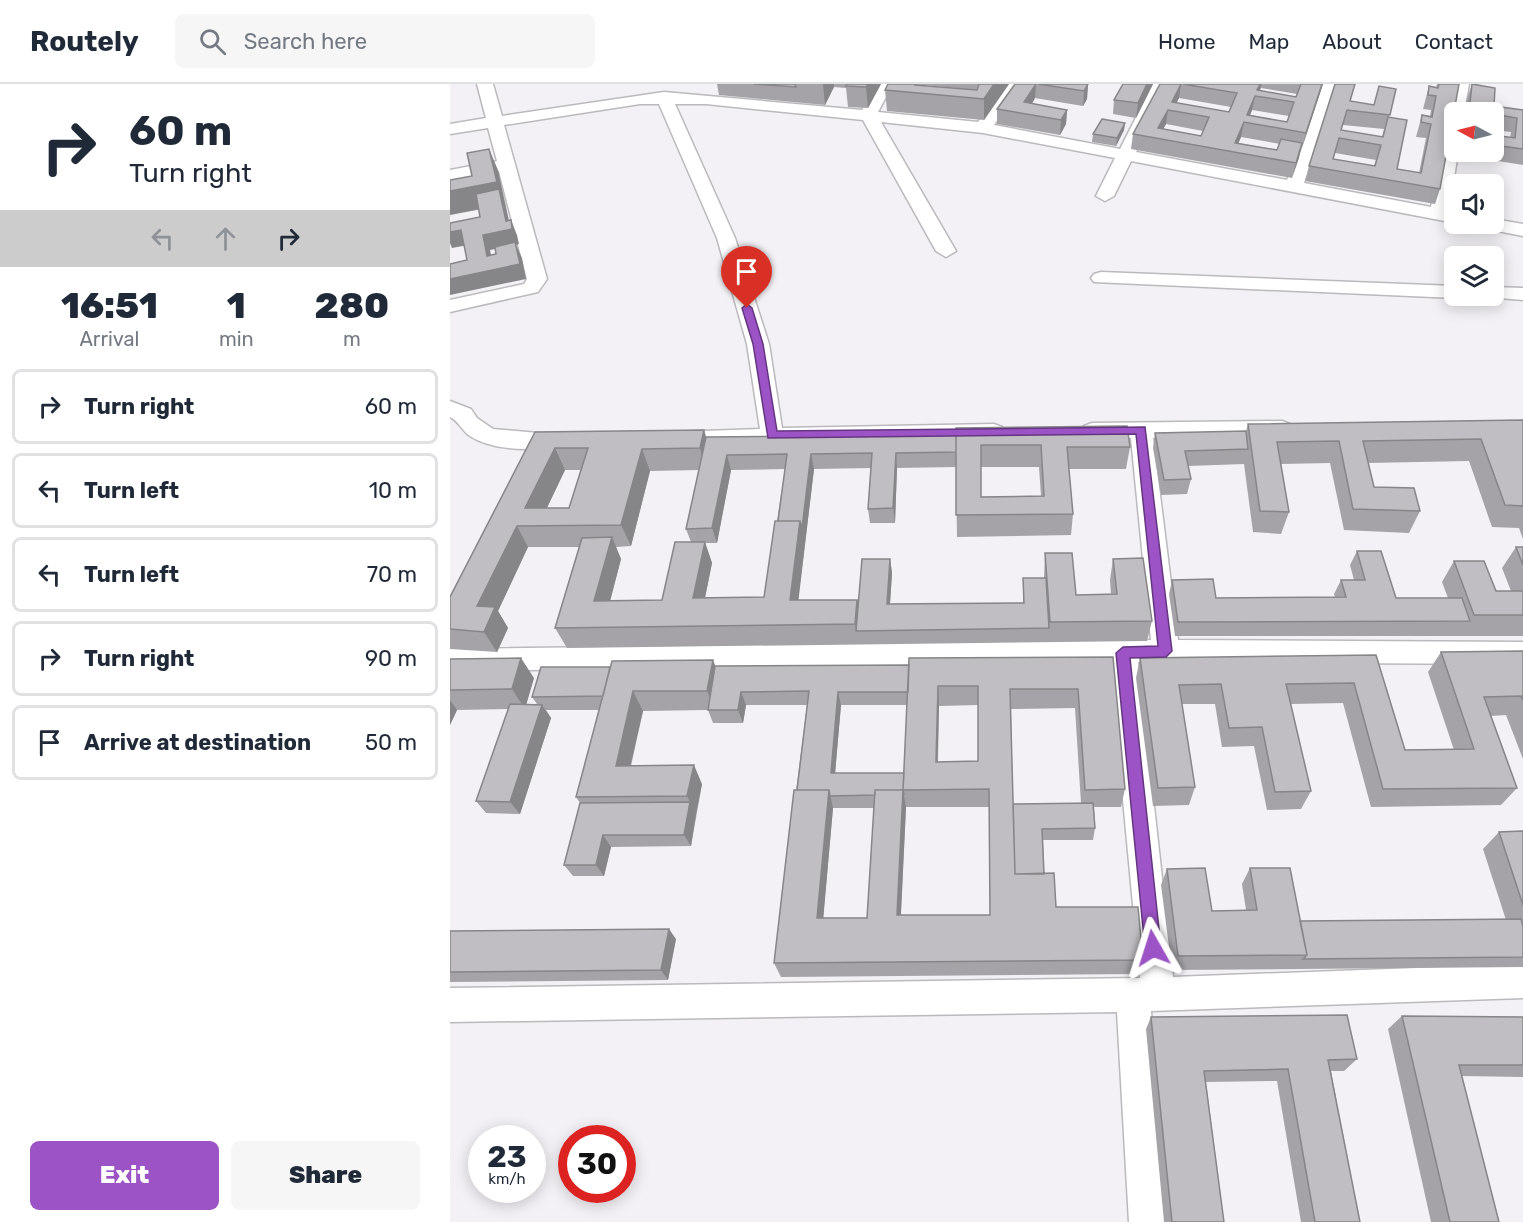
<!DOCTYPE html>
<html lang="en">
<head>
<meta charset="utf-8">
<style>
  :root { --surface:#fff; --page:#f6f6f7; --text:#1f2937; --muted:#747a83; --line:#e0e1e3; --accent:#9c53c5 }
  body { margin:0; font-family:Rubik,sans-serif; background:var(--page); color:var(--text); height:100vh; display:flex; flex-direction:column; font-size:22px; white-space:nowrap }
  * { box-sizing:border-box; margin:0 }
  p { font-size:20px; color:var(--muted) }
  .icon { flex:none; width:33px; height:33px; fill:none; stroke:currentColor; stroke-width:2; stroke-linecap:round; stroke-linejoin:round }
  .map { position:relative; flex:1; overflow:hidden }
  .details { display:flex; flex-direction:column; background:var(--surface); width:450px }
  .details>* { flex:none }
  .top-card { background:#fff; color:var(--text); overflow:hidden }
  .needle { width:39px; rotate:277deg }
  .controls { position:absolute; left:994px; top:18px; display:grid; gap:12px }
  .controls a { display:grid; place-items:center; width:60px; height:60px; border-radius:9px; background:var(--surface); box-shadow:0 3px 15px #0003; font-size:30px }
  .speed { position:absolute; left:18px; top:1041px; display:flex; gap:12px; font-size:30px; font-weight:700; text-align:center }
  .speed>* { display:grid; place-content:center; width:78px; height:78px; border-radius:50%; background:var(--surface); box-shadow:0 3px 15px #0003; line-height:1 }
  .speed small { font-size:15px; font-weight:400 }
  .speed .limit { border:9px solid #d22; background:#fff; color:#111 }
  .pin { position:absolute; display:grid; place-items:center; width:51px; height:51px; color:#fff; margin:-62px -26px; border-radius:50% 50% 50% 0; rotate:-45deg; box-shadow:0 0 6px #0007 }
  .pin .icon { rotate:45deg }
  .me { position:absolute; width:66px; margin:-33px; rotate:354deg; stroke-linejoin:round; filter:drop-shadow(0 0 4px #0008) }
  .turn { display:flex; align-items:center; gap:21px; height:126px; padding:0 30px; font-size:27px }
  .turn .icon { width:78px; height:78px; stroke-width:2.5 }
  .turn b { display:block; font-size:42px; line-height:51px }
  .lanes { display:flex; align-items:center; height:57px; padding:0 30px; background:#0003; justify-content:center; gap:30px; direction:ltr }
  .lanes .off { opacity:.35 }
  .eta { display:flex; justify-content:space-evenly; align-items:center; height:102px; text-align:center }
  .eta b { font-size:36px; font-weight:800; line-height:42px }
  .primary-button { display:flex; gap:12px; margin-top:auto; padding:12px 30px }
  .primary-button a { flex:1; height:69px; border-radius:9px; background:var(--accent); color:#fff; font-size:24px; font-weight:800; line-height:69px; text-align:center }
  .primary-button a+a { background:var(--page); color:var(--text) }
  ul { padding:0; list-style:none }
  li { display:flex; align-items:center; gap:18px; height:75px; margin:0 12px 9px; padding:0 18px; border:3px solid var(--line); border-radius:9px }
  li div { flex:1 }
  li b { display:block; font-size:22px }
  li em { font-style:normal }
  header { display:flex; align-items:center; gap:36px; box-sizing:border-box; height:84px; padding:0 30px; background:var(--surface); border-bottom:2px solid var(--line) }
  header strong { font-size:28px }
  nav { display:flex; gap:33px; margin-inline-start:auto; font-size:21px }
  .search { width:420px; height:54px; background:var(--page); display:flex; align-items:center; gap:15px; box-sizing:border-box; padding:0 21px; border-radius:9px; color:var(--muted); font-size:22px }
  main { display:flex; flex:1; min-height:0 }
  .map>svg:first-child { display:block }
  .lines { fill:none; stroke-linecap:round; stroke-linejoin:round }
  .street-casing { stroke:#bbb9bd; stroke-width:3 }
  .street { fill:#fff; fill-rule:evenodd }
  .wall { fill:#a5a3a7; fill-rule:evenodd }
  .shaded-wall { fill:#868588; fill-rule:evenodd }
  .building { fill:#c0bec2; stroke:#868588; stroke-width:1.5; fill-rule:evenodd }
  .route { fill:#9c53c5; stroke:#653680; stroke-width:1.5 }
</style>
</head>
<body>
<header>
<strong>Routely</strong>
<div class="search"><svg class="icon" aria-label="search" viewBox="0 0 24 24"><circle cx="10" cy="10" r="6"/><path d="M15 15l6 6"/></svg>Search here</div>
<nav><a>Home</a><a>Map</a><a>About</a><a>Contact</a></nav>
</header>
<main>
<section class="details">
<div class="top-card">
<div class="turn"><svg class="icon" aria-label="right" viewBox="0 0 24 24"><path d="M7 20v-9h11M14 6l5 5-5 5"/></svg><div><b>60 m</b>Turn right</div></div>
<div class="lanes"><svg class="icon off" aria-label="left" viewBox="0 0 24 24"><path d="M17 20v-9H6M10 6l-5 5 5 5"/></svg><svg class="icon off" aria-label="ahead" viewBox="0 0 24 24"><path d="M12 20V5M6 11l6-6 6 6"/></svg><svg class="icon" aria-label="right" viewBox="0 0 24 24"><path d="M7 20v-9h11M14 6l5 5-5 5"/></svg></div>
</div>
<div class="eta">
<div><b>16:51</b><p>Arrival</p></div>
<div><b>1</b><p>min</p></div>
<div><b>280</b><p>m</p></div>
</div>
<ul>
<li><svg class="icon" aria-label="right" viewBox="0 0 24 24"><path d="M7 20v-9h11M14 6l5 5-5 5"/></svg><div><b>Turn right</b></div><em>60 m</em></li>
<li><svg class="icon" aria-label="left" viewBox="0 0 24 24"><path d="M17 20v-9H6M10 6l-5 5 5 5"/></svg><div><b>Turn left</b></div><em>10 m</em></li>
<li><svg class="icon" aria-label="left" viewBox="0 0 24 24"><path d="M17 20v-9H6M10 6l-5 5 5 5"/></svg><div><b>Turn left</b></div><em>70 m</em></li>
<li><svg class="icon" aria-label="right" viewBox="0 0 24 24"><path d="M7 20v-9h11M14 6l5 5-5 5"/></svg><div><b>Turn right</b></div><em>90 m</em></li>
<li><svg class="icon" aria-label="arrive" viewBox="0 0 24 24"><path d="M6 21V4h12l-3 4 3 4H6"/></svg><div><b>Arrive at destination</b></div><em>50 m</em></li>
</ul>
<div class="primary-button"><a>Exit</a><a>Share</a></div>
</section>
<div class="map">
<svg width="1073" height="1138" viewBox="0 0 1073 1138">
  <rect width="100%" height="100%" fill="#f3f1f5"/>
  <g class="lines">
    <g class="street-casing">
      <path id="street" d="M27,0H43L52,32L214,8L412,26L427,0H443L428,28L528,38L556,0H572L544,41L670,65L703,0H719L686,68L837,96L872,0H888L854,99L981,123L997,35L1000,31L998,28L1003,0H1019L1014,28H1005V68H1008L999,126L1005,127V139L681,77L664,112L655,117L646,112L665,74L533,49L431,38L506,167L496,173L486,167L413,36L256,20H225L285,154L319,260L332,344L544,340L552,343L555,348L552,353L544,356L234,362L226,360L223,354L226,348L310,345L297,260L267,154L209,20H190L54,41L97,195L88,208L0,228V216L74,200L77,195L49,87L0,96V86L47,77L38,44L0,50V40L36,34Z
        M1044,135L1073,140V152L1032,144L1030,140H1044Z
        M651,188L1005,202V212H1013L1005,214L644,198L641,194L644,190Z
        M1044,203L1073,204V216L1037,213L1036,212H1044Z
        M0,317L21,325L27,334L43,345L99,350L102,356L99,362C77,368 40,365 20,352C12,347 9,337 0,333Z
        M832,337L840,340L843,345L840,350L703,354L728,556L1073,558V580L688,578L723,893L1073,880V914L701,927L717,1138H679L667,928L0,938V904L690,894L660,579L0,587V565L701,556L681,354L634,352L631,347L634,342L642,339Z"/>
    </g>
    <use href="#street" class="street"/>
  </g>
  <path class="wall" d="M267,0H431L418,24L398,23L396,4L384,3L375,21L269,11Z
    M438,0H559L534,36L437,27L435,6ZM475,1L527,6L475,2Z
    M565,0H638L637,15L633,22L585,14L582,20L617,26L616,40L610,51L547,40V25Z
    M673,0H703L686,34L663,30L664,16Z
    M710,0H873L842,94L681,65L683,50ZM811,4L847,10L846,13L810,7ZM729,14L781,23L779,28L726,19ZM802,26L839,32L837,38L800,31ZM716,40L753,47L751,52L713,45ZM791,53L830,60L827,66L788,59Z
    M987,0H1009L990,105L985,120L855,97L859,82L900,17L923,21L946,5L939,33L947,85L969,89L976,54L966,53L972,31L980,32L981,26L973,25L979,2L986,4ZM893,41L934,45L932,53L891,47ZM885,69L926,76L924,82L883,75Z
    M1022,0L1044,22L1073,26V81L1010,71V68H1044V51L1060,54L1061,48L1044,46V28H1015L1017,15Z
    M675,39L674,46L666,62L642,58L643,50Z
    M1073,336V455L1069,444L1042,443L1019,377L918,379L924,403L970,427L959,449L894,446L880,379L831,380L839,428L831,450L803,448L794,380L738,382L741,395L737,410L711,411L703,364L705,349L796,347L798,340Z
    M254,346L256,353L680,363L676,385H619L623,430L621,451L507,453L506,383L447,384L445,439H420L418,425L421,384L364,385L348,516L408,522L440,475L442,489L440,520L573,519V494H594L595,469L626,511H661L660,496L663,475L702,537L697,557L117,564L105,544L129,463H78L48,527L58,544L47,568L0,565V513L85,348ZM531,383H589L591,412L531,413ZM335,385L327,437L314,513H255L262,479L255,459H267L281,386ZM115,386H131L119,424H97ZM249,386L236,445L241,458L212,516H160L171,475L166,463L181,462L200,387Z
    M1066,463H1073V552H725L719,510L722,496L766,514L885,513L884,510L891,496H904L900,481L907,467L946,514H998L992,498L1004,477L1046,507H1061L1052,484Z
    M1073,567V675L1056,631L1041,632L1067,704L1051,721L921,723L893,619L841,620L861,707L851,725L817,726L804,662L772,663L765,620H732L745,703L739,721L703,722L686,594L690,574L926,571L955,666H1004L978,588L991,568Z
    M663,573L675,705L671,723H644L645,744L643,756H593L594,789L606,823L693,876L688,890L331,893L324,879L357,621H296L293,639H263L258,626L193,627L181,682L252,700L241,762L161,763L154,792H123L114,781L130,719L126,713L149,626H96L101,634L70,730L36,729L26,717L58,625L7,626L0,641V575L84,594L76,620H87L82,613L265,582L459,581ZM391,621H457L454,689H385ZM528,621V677L488,678L489,622ZM625,624L631,719L563,720L561,625ZM456,723H539L540,831H451ZM383,724H424L417,834H373Z
    M1073,747V883L722,886L711,801L717,785L762,827L796,826L792,800L800,784L850,837L1056,836L1033,765L1049,748Z
    M0,847L226,855L218,896L0,898Z
    M952,932L1073,933V993L1012,992L1049,1138H981L938,945Z
    M701,933L907,975L894,987H881L910,1138H851L827,997L756,998L774,1138H714L696,945Z"/>
  <path class="shaded-wall" d="M373,0H384V3L375,21Z
    M418,0H431L418,24L416,3Z
    M544,0H559L534,36V15Z
    M586,0L585,14L575,30L574,18Z
    M638,0L637,15L633,22L634,7Z
    M697,0H703L686,34L688,19Z
    M731,0L729,14L723,26L722,18Z
    M810,0H812L807,12V6Z
    M872,0H873L852,64L856,49Z
    M805,12L802,26L797,39V31Z
    M617,26L616,40L610,51L611,36Z
    M718,26L716,40L708,55V44Z
    M794,38L791,53L785,68V59Z
    M675,39L674,46L666,62L667,54Z
    M852,59L849,74L842,94L846,79Z
    M39,65L48,86L61,146V136L67,151L69,160L66,161L72,174L76,195L0,211V195L37,172L33,151L56,137L53,121L0,131V107L47,98ZM66,161L44,185L40,166Z
    M11,146L18,161L2,164L0,159V148Z
    M254,346L260,368L256,386L250,364Z
    M105,364L115,386L88,442L75,424Z
    M192,365L200,387L181,462L171,441Z
    M446,369L447,384L445,439L443,424Z
    M361,370L364,385L346,537L340,516L350,437Z
    M277,371L281,386L267,459L262,444Z
    M67,442L78,463L48,527L58,544L47,568L34,548L27,522Z
    M162,453L171,475L155,537L144,517Z
    M255,458L262,479L251,534L243,514Z
    M440,475L442,489L439,534L437,520Z
    M407,516L411,536L406,547L405,540Z
    M71,574L84,594L75,625L62,605Z
    M263,576L271,596L265,626L257,607Z
    M488,602L489,622L487,696L486,678Z
    M183,607L193,627L176,700L166,682Z
    M291,608L296,621L293,639L288,626Z
    M388,608L391,621L384,702L381,689Z
    M0,616L7,626L0,641Z
    M92,621L101,634L70,730L60,718Z
    M244,681L252,700L246,730L237,712Z
    M379,706L383,724L372,849L367,834Z
    M453,706L456,723L450,847L447,831Z
    M240,718L246,730L241,762L234,751Z
    M153,751L161,763L154,792L146,781Z
    M219,845L226,855L218,896L211,886Z"/>
  <path class="building" d="M304,0H345L346,3Z
    M397,0H418L416,3L396,2Z
    M438,0H465V1L527,6L529,0H544L534,15L435,6Z
    M565,0H586L574,18L617,26L611,36L547,25Z
    M588,0H638L634,7Z
    M673,0H697L688,19L664,16Z
    M710,0H731L722,18L779,28L787,9L733,0H810L807,6L846,13L851,0H872L856,49L794,38L785,59L827,66L831,55L852,59L846,79L683,50ZM805,12L844,18L837,38L797,31ZM718,26L759,33L751,52L708,44Z
    M885,0H905L900,17L924,21L929,2L946,5L940,31L897,26L891,46L933,53L938,33L957,36L947,85L971,89L981,40L971,38L972,31L982,33L986,12L978,11L979,2L988,4L989,0H1009L990,105L859,82ZM889,54L931,61L925,82L883,75Z
    M1022,0L1045,4L1044,22L1073,26V65L1044,61V51L1065,54L1067,34L1044,30V28H1019Z
    M652,35L675,39L667,54L643,50Z
    M39,65L47,98L0,107V96L22,92L17,69Z
    M49,105L56,137L61,136L62,145L33,151L37,172L46,170L45,163L65,158L70,180L0,195V180L17,176L11,146L0,148V139L30,133L26,110Z
    M1073,336V422L1055,421L1031,355L913,357L924,403L964,404L970,427L903,425L889,357L827,358L839,428L810,427L798,340Z
    M677,342L680,363H617L623,430L506,431V344ZM531,361H591L594,412L531,413Z
    M254,346L250,364L192,365L171,441L67,442L27,522L45,523L34,548L0,545V513L85,348ZM105,364H138L119,424H75Z
    M796,347L798,365L735,367L741,395L714,396L705,349Z
    M506,351V368L446,369L443,424L418,425L422,369L361,370L352,444L350,437H328L337,370L277,371L262,444L236,445L256,353Z
    M325,437H350L340,516H407L405,540L105,544L132,454L162,453L144,517L212,516L225,458H255L243,514L314,513Z
    M1066,463H1073V481Z
    M907,467H931L946,514H1012L1020,537L728,538L722,496L763,495L766,514L896,513L891,496H915Z
    M595,469H622L626,511L667,510L663,475L693,474L702,537L600,538Z
    M412,475H440L437,520L574,519L573,494H596L599,544L406,547Z
    M1004,477H1034L1046,507H1073V531H1024Z
    M1073,567V616L1071,612L1034,613L1067,704L933,705L904,599L836,600L861,707L825,708L812,643L779,644L771,600L729,601L745,703L708,704L690,574L926,571L955,666L1024,665L991,568Z
    M663,573L675,705L635,706L628,605H560L565,790L604,789L606,823H688L693,876L324,879L344,706H379L367,834H417L425,706H453L447,831H540L539,705L453,706L459,574ZM488,602H528V677L486,678Z
    M71,574L62,605L0,606V575Z
    M263,576L257,607H183L166,682L244,681L237,712L126,713L162,577Z
    M459,581L458,608H388L381,689H454L453,706L454,711L453,706H425V711L380,712L379,706H347L359,607L291,608L288,626H258L265,582Z
    M91,583H160L153,612L82,613Z
    M60,620L92,621L60,718L26,717Z
    M240,718L234,751H153L146,781H114L130,719Z
    M643,719L645,744L592,745L594,790H565L563,720Z
    M1073,747V821L1049,748Z
    M755,784L762,827L807,826L800,784H840L857,871L728,872L717,785Z
    M1071,835L1073,842V873L853,875L857,871L850,837Z
    M219,845L211,886L0,888V847Z
    M897,931L907,975L878,976L910,1138H865L838,985L754,987L774,1138H722L701,933Z
    M952,932L1073,933V981H1009L1049,1138H1000Z"/>
  <path class="route" d="M297,220L302,224L313,260L327,347L695,343L722,567L716,573L680,574L711,864L709,870L703,872L697,870L695,864L666,569L673,563L708,562L686,350L318,354L303,260L292,224Z"/>
</svg>
<div class="controls">
<a><svg class="needle" viewBox="-14 -14 28 28"><path d="M0-13l5 13h-10z" fill="#e53935"/><path d="M0 13l5-13h-10z" fill="#747a83"/></svg></a>
<a><svg class="icon" aria-label="sound" viewBox="0 0 24 24"><path d="M4 9h4l5-4v14l-5-4H4zM17 9q2 3 0 6"/></svg></a>
<a><svg class="icon" aria-label="layers" viewBox="0 0 24 24"><path d="M12 4l9 5-9 5-9-5zM3 14l9 5 9-5"/></svg></a>
</div>
<div class="speed"><div>23<small>km/h</small></div><div class="limit">30</div></div>
<div class="pin" style="left:297px;top:224px;background:#d93025"><svg class="icon" aria-label="arrive" viewBox="0 0 24 24"><path d="M6 21V4h12l-3 4 3 4H6"/></svg></div>
<svg class="me" style="left:703px;top:864px" viewBox="-20 -20 40 40"><path d="M0-17L14 15 0 8-14 15z" fill="#9c53c5" stroke="#fff" stroke-width="4"/></svg>
</div>
</main>
</body>
</html>
